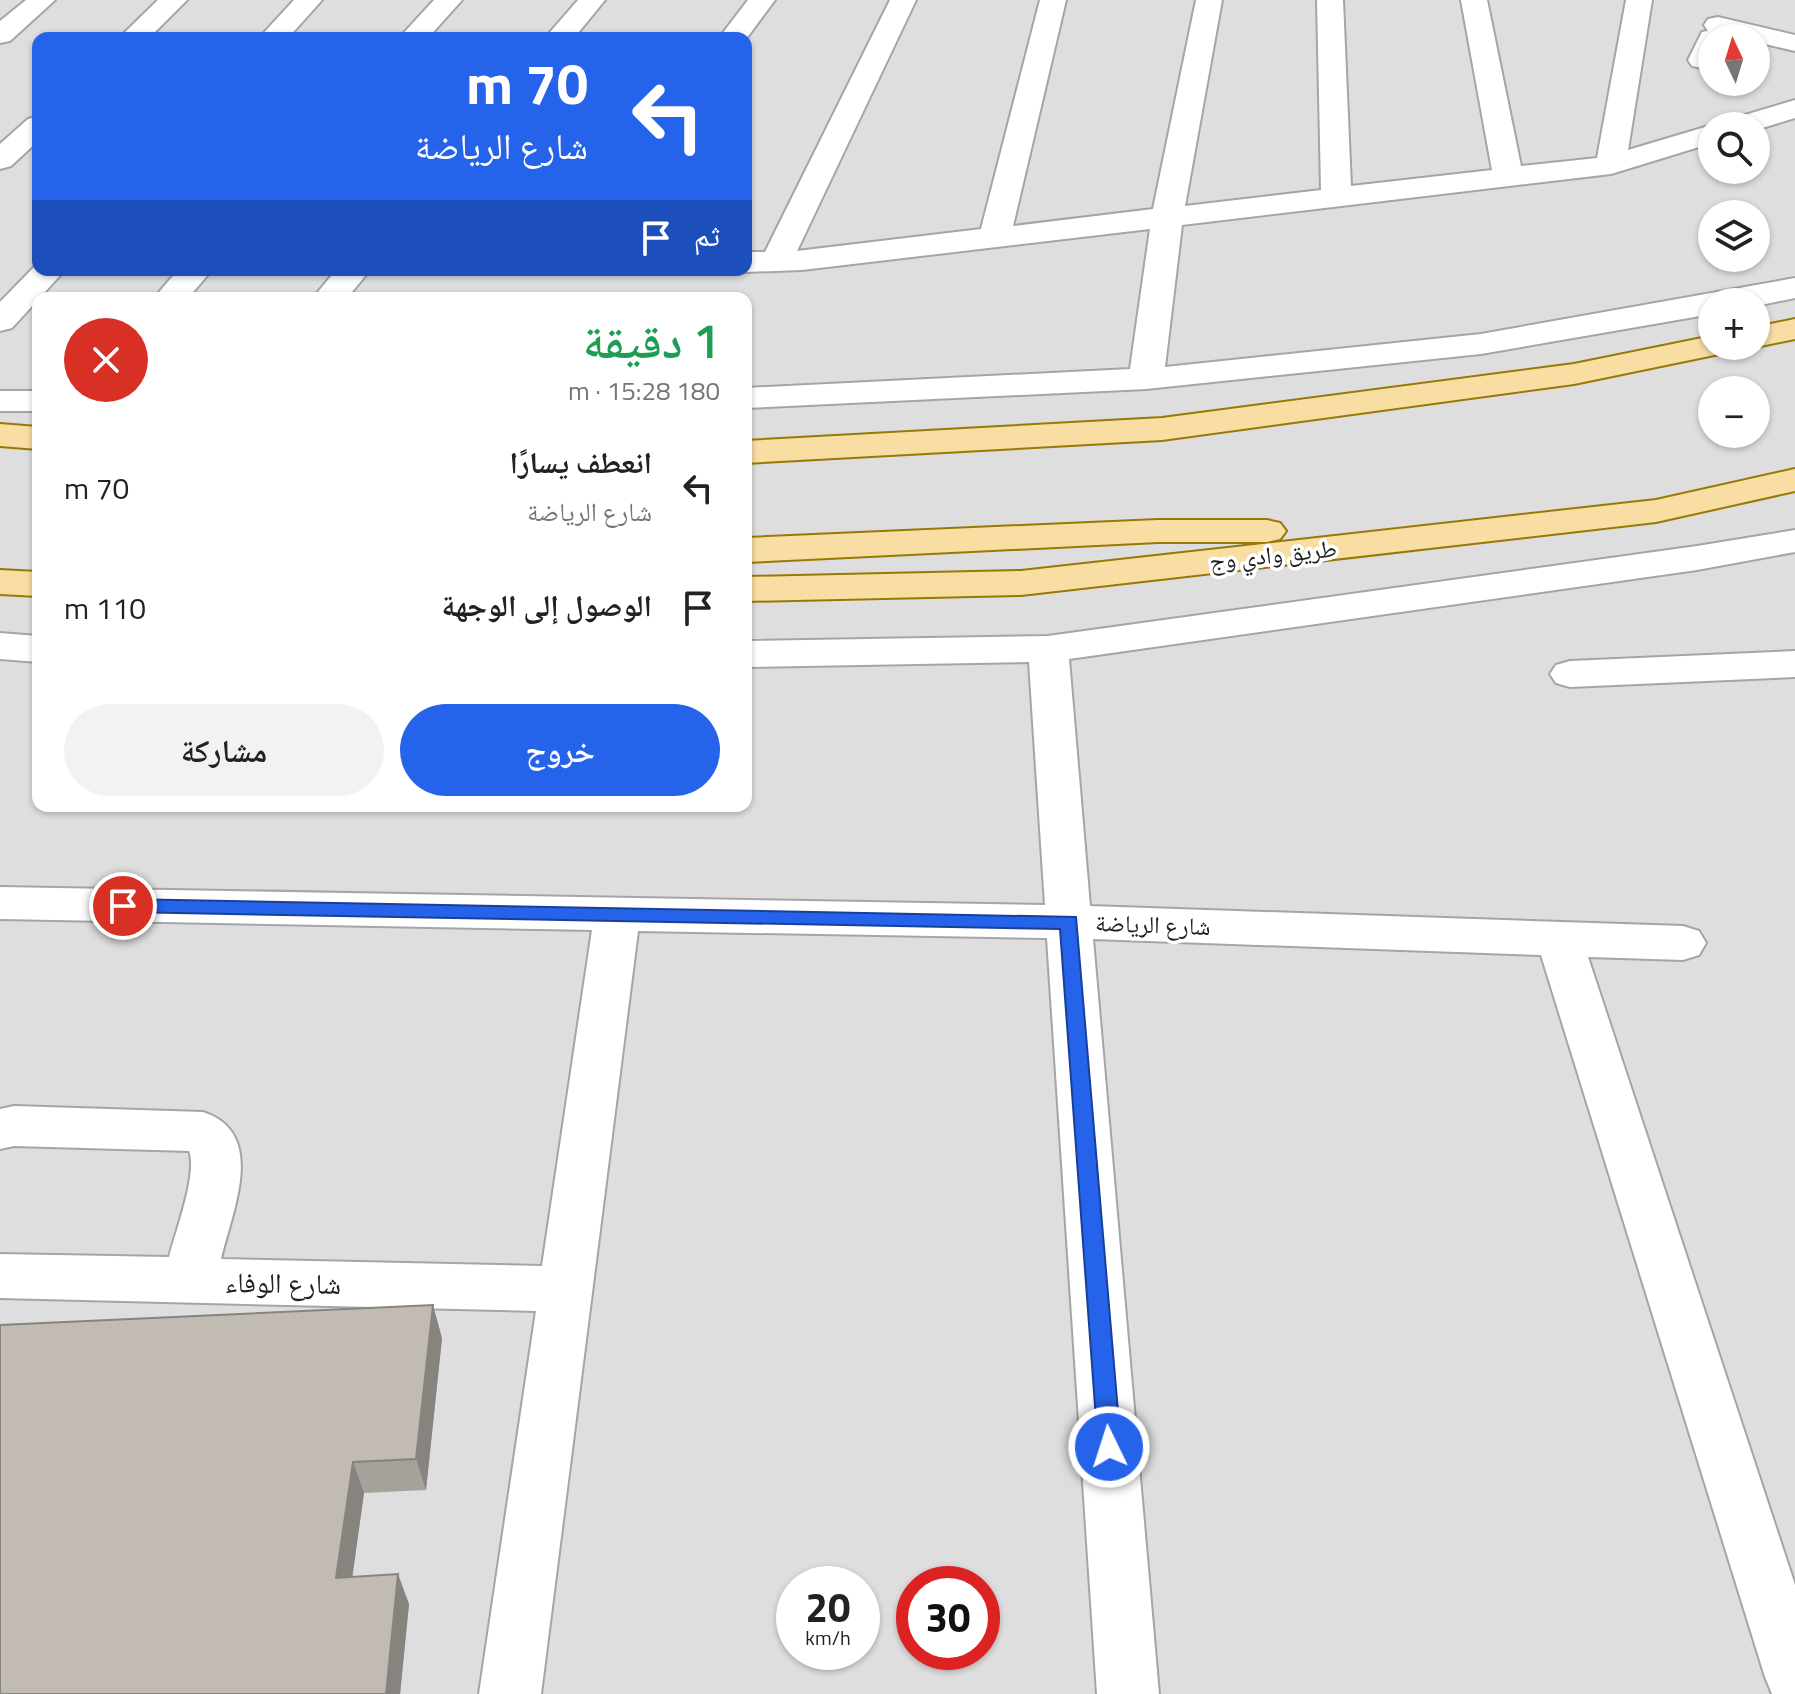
<!DOCTYPE html>
<html lang="ar">
<head>
<meta charset="utf-8">
<style>
  :root { --surface:#fff; --page:#f2f2f2; --text:#222; --muted:#767676; --accent:#2563eb }
  body { margin:0; font-family:"Titillium Web","Noto Naskh Arabic",sans-serif; background:var(--page); color:var(--text); direction:rtl; height:100vh; display:flex; flex-direction:column; font-size:30px; white-space:nowrap }
  * { box-sizing:border-box; margin:0 }
  p { font-size:26px; color:var(--muted) }
  .icon { flex:none; width:44px; height:44px; fill:none; stroke:currentColor; stroke-width:2; stroke-linecap:round; stroke-linejoin:round }
  .map { position:relative; flex:1; overflow:hidden; direction:ltr }
  .details { position:absolute; left:32px; top:292px; width:720px; height:520px; display:flex; flex-direction:column; background:var(--surface); border-radius:16px; box-shadow:0 2px 6px #0004; direction:rtl }
  .details>* { flex:none }
  .banner { position:absolute; left:32px; top:32px; width:720px; height:244px; border-radius:16px; box-shadow:0 2px 6px #0004; direction:rtl; background:#2563eb; color:#fff; overflow:hidden }
  .needle { width:52px; rotate:356deg }
  .controls { position:absolute; left:1698px; top:24px; display:grid; gap:16px }
  .controls a { display:grid; place-items:center; width:72px; height:72px; border-radius:50%; background:var(--surface); box-shadow:0 2px 6px #0004; font-size:40px }
  .speed { position:absolute; left:776px; top:1566px; display:flex; gap:16px; font-size:40px; font-weight:700; text-align:center }
  .speed>* { display:grid; place-content:center; width:104px; height:104px; border-radius:50%; background:var(--surface); box-shadow:0 2px 6px #0004; line-height:1 }
  .speed small { font-size:20px; font-weight:400 }
  .speed .limit { border:12px solid #d22; background:#fff; color:#111 }
  .pin { position:absolute; display:grid; place-items:center; width:68px; height:68px; color:#fff; margin:-34px; border:4px solid #fff; border-radius:50%; box-shadow:0 2px 8px #0007 }
  .me { position:absolute; width:88px; margin:-44px; rotate:356deg; stroke-linejoin:round; filter:drop-shadow(0 0 6px #0008) }
  .turn { display:flex; align-items:center; gap:28px; height:168px; padding:0 32px; font-size:36px }
  .turn .icon { width:104px; height:104px; stroke-width:2.5 }
  .turn b { display:block; font-size:56px; line-height:68px }
  .then { display:flex; align-items:center; height:76px; padding:0 32px; background:#0003; gap:16px; font-size:30px }
  .round { display:grid; place-items:center; flex:none; width:84px; height:84px; border-radius:42px; background:var(--page) }
  .head { display:flex; align-items:center; justify-content:space-between; height:136px; padding:0 32px }
  h1 { font-size:48px; font-weight:600; line-height:60px; color:#1e9e55 }
  .action { display:flex; gap:16px; margin-top:auto; padding:16px 32px }
  .action a { flex:1; height:92px; border-radius:48px; background:var(--accent); color:#fff; font-size:32px; font-weight:600; line-height:92px; text-align:center }
  .action a+a { background:var(--page); color:var(--text) }
  ul { padding:0; list-style:none }
  li { display:flex; align-items:center; gap:24px; height:120px; padding:0 32px }
  li div { flex:1 }
  li b { display:block; font-size:30px }
  li em { font-style:normal }
  .map>svg:first-child { display:block }
  .residential { fill:#dfdede; fill-rule:evenodd }
  .lines { fill:none; stroke-linecap:round; stroke-linejoin:round }
  .minor-casing { stroke:#a5a5a5; stroke-width:4 }
  .major-casing { stroke:#997904; stroke-width:4 }
  .minor { fill:#fff; fill-rule:evenodd }
  .major { fill:#f9dea4; fill-rule:evenodd }
  .wall { fill:#a6a19b }
  .shaded-wall { fill:#87837e }
  .building { fill:#c1bbb4; stroke:#87837e; stroke-width:2 }
  .route { fill:#2563eb; stroke:#184099; stroke-width:2 }
  .labels { text-anchor:middle; stroke-width:7; stroke-linejoin:round; paint-order:stroke }
  .street-label { font-size:24px; fill:#212121; stroke:#fff }
  .near-street-label { font-size:28px; fill:#212121; stroke:#fff }
</style>
</head>
<body>
<div class="map">
<svg width="1795" height="1694" viewBox="0 0 1795 1694">
  <rect width="100%" height="100%" fill="#f1efe7"/>
  <path class="residential" d="M0,0H1795V1694H0ZM38,38H746V270H38ZM1712,38H1756V82H1712ZM1712,126H1756V170H1712ZM1712,214H1756V258H1712ZM38,298H746V806H38ZM1712,302H1756V346H1712ZM1712,390H1756V434H1712ZM794,1584H862V1652H794ZM914,1584H982V1652H914Z"/>
  <g class="lines">
    <g class="minor-casing">
      <path id="minor" d="M26,0H55L10,41L0,43V21Z
        M158,0H187L149,38H119Z
        M294,0H322L288,38H259Z
        M434,0H462L428,38H399Z
        M578,0H605L574,38H545Z
        M748,0H775L746,39L719,38Z
        M890,0H916L797,251L981,229L1040,0H1066L1013,226L1153,209L1196,0H1222L1185,206L1321,190L1317,0H1343L1351,186L1492,170L1461,0H1487L1521,166L1597,158L1626,0H1652L1628,150L1712,125L1715,126H1712V143L1611,174L1182,225L1165,367L1481,334L1795,278V298L1756,306V302H1712V314L1481,354L1146,389L746,408V388L1130,369L1150,229L802,270L746,272L739,270H746V252H765Z
        M1718,17L1795,35V51L1756,42V38L1723,34L1726,38H1712V66L1702,68L1692,66L1688,60L1702,32L1708,31L1704,25L1708,19Z
        M1795,100V118L1756,130V126H1723L1728,120Z
        M38,116V141L11,166L0,169V144L28,119Z
        M38,263V270H65L12,328L0,331V302Z
        M178,270H212L188,298H154Z
        M336,270H370L347,298H313Z
        M0,391H38V411H0Z
        M1795,530V552L1697,570L1069,659L1090,906L1683,926L1699,931L1706,943L1699,955L1683,960L1588,957L1795,1585V1694H1772L1765,1677L1541,955L1093,939L1159,1694H1097L1047,938L638,931L541,1694H479L536,1311L0,1298V1254L169,1257C175,1233 198,1173 189,1151L14,1146L0,1149V1109L14,1106L203,1112C268,1133 232,1211 221,1259L542,1266L592,930L0,919V887L1045,905L1029,662L746,667V641L1048,636L1697,546Z
        M0,633L38,636V662L0,659Z
        M1795,651V677L1570,687L1556,683L1550,674L1556,665L1570,661Z"/>
    </g>
    <g class="major-casing">
      <path id="major" d="M1795,319V339L1756,347L1752,346H1756V327Z
        M1712,336V346H1729L1724,353L1574,384L1162,440L746,463V441L1162,418L1574,364Z
        M0,424L38,427V449L0,446Z
        M1795,469V491L1656,522L1021,595L746,601V577L1021,571L1656,500Z
        M1158,520H1267L1280,523L1286,531L1280,539L1267,542H1158L746,562V538Z
        M0,570L38,572V596L0,594Z"/>
    </g>
    <use href="#minor" class="minor"/>
    <use href="#major" class="major"/>
  </g>
  <path class="wall" d="M442,1338L426,1490L364,1493L352,1577L409,1604L400,1694H0Z"/>
  <path class="shaded-wall" d="M433,1305L442,1338L426,1490L416,1459Z
    M353,1462L364,1493L348,1608L336,1578Z
    M398,1574L409,1604L400,1694H386Z"/>
  <path class="building" d="M433,1305L416,1459L353,1462L336,1578L398,1574L386,1694H0V1325Z"/>
  <path class="route" d="M123,899L1076,917L1121,1447L1117,1454L1109,1458L1101,1454L1098,1447L1060,929L123,912L114,906Z"/>
  <g class="labels">
    <g class="street-label">
      <text transform="translate(1273 555) rotate(-6)" y="8">طريق وادي وج</text>
      <text transform="translate(1153 925) rotate(2)" y="8">شارع الرياضة</text>
    </g>
    <g class="near-street-label">
      <text transform="translate(283 1283) rotate(1)" y="10">شارع الوفاء</text>
    </g>
  </g>
</svg>
<div class="controls">
<a><svg class="needle" viewBox="-14 -14 28 28"><path d="M0-13l5 13h-10z" fill="#e53935"/><path d="M0 13l5-13h-10z" fill="#767676"/></svg></a>
<a><svg class="icon" aria-label="search" viewBox="0 0 24 24"><circle cx="10" cy="10" r="6"/><path d="M15 15l6 6"/></svg></a>
<a><svg class="icon" aria-label="layers" viewBox="0 0 24 24"><path d="M12 4l9 5-9 5-9-5zM3 14l9 5 9-5"/></svg></a>
<a>+</a>
<a>−</a>
</div>
<div class="speed"><div>20<small>km/h</small></div><div class="limit">30</div></div>
<div class="pin" style="left:123px;top:906px;background:#d93025"><svg class="icon" aria-label="arrive" viewBox="0 0 24 24"><path d="M6 21V4h12l-3 4 3 4H6"/></svg></div>
<svg class="me" style="left:1109px;top:1447px" viewBox="-20 -20 40 40"><circle r="17" fill="#2563eb" stroke="#fff" stroke-width="3"/><path d="M0-11L8 9 0 5-8 9z" fill="#fff"/></svg>
<div class="banner">
<div class="turn"><svg class="icon" aria-label="left" viewBox="0 0 24 24"><path d="M17 20v-9H6M10 6l-5 5 5 5"/></svg><div><b>70 m</b>شارع الرياضة</div></div>
<div class="then">ثم<svg class="icon" aria-label="arrive" viewBox="0 0 24 24"><path d="M6 21V4h12l-3 4 3 4H6"/></svg></div>
</div>
<section class="details">
<div class="head"><div><h1>1 دقيقة</h1><p>180 m · 15:28</p></div><a class="round" style="background:#d93025;color:#fff"><svg class="icon" aria-label="close" viewBox="0 0 24 24"><path d="M6 6l12 12M18 6L6 18"/></svg></a></div>
<ul>
<li><svg class="icon" aria-label="left" viewBox="0 0 24 24"><path d="M17 20v-9H6M10 6l-5 5 5 5"/></svg><div><b>انعطف يسارًا</b><p>شارع الرياضة</p></div><em>70 m</em></li>
<li><svg class="icon" aria-label="arrive" viewBox="0 0 24 24"><path d="M6 21V4h12l-3 4 3 4H6"/></svg><div><b>الوصول إلى الوجهة</b></div><em>110 m</em></li>
</ul>
<div class="action"><a>خروج</a><a>مشاركة</a></div>
</section>
</div>
</body>
</html>
